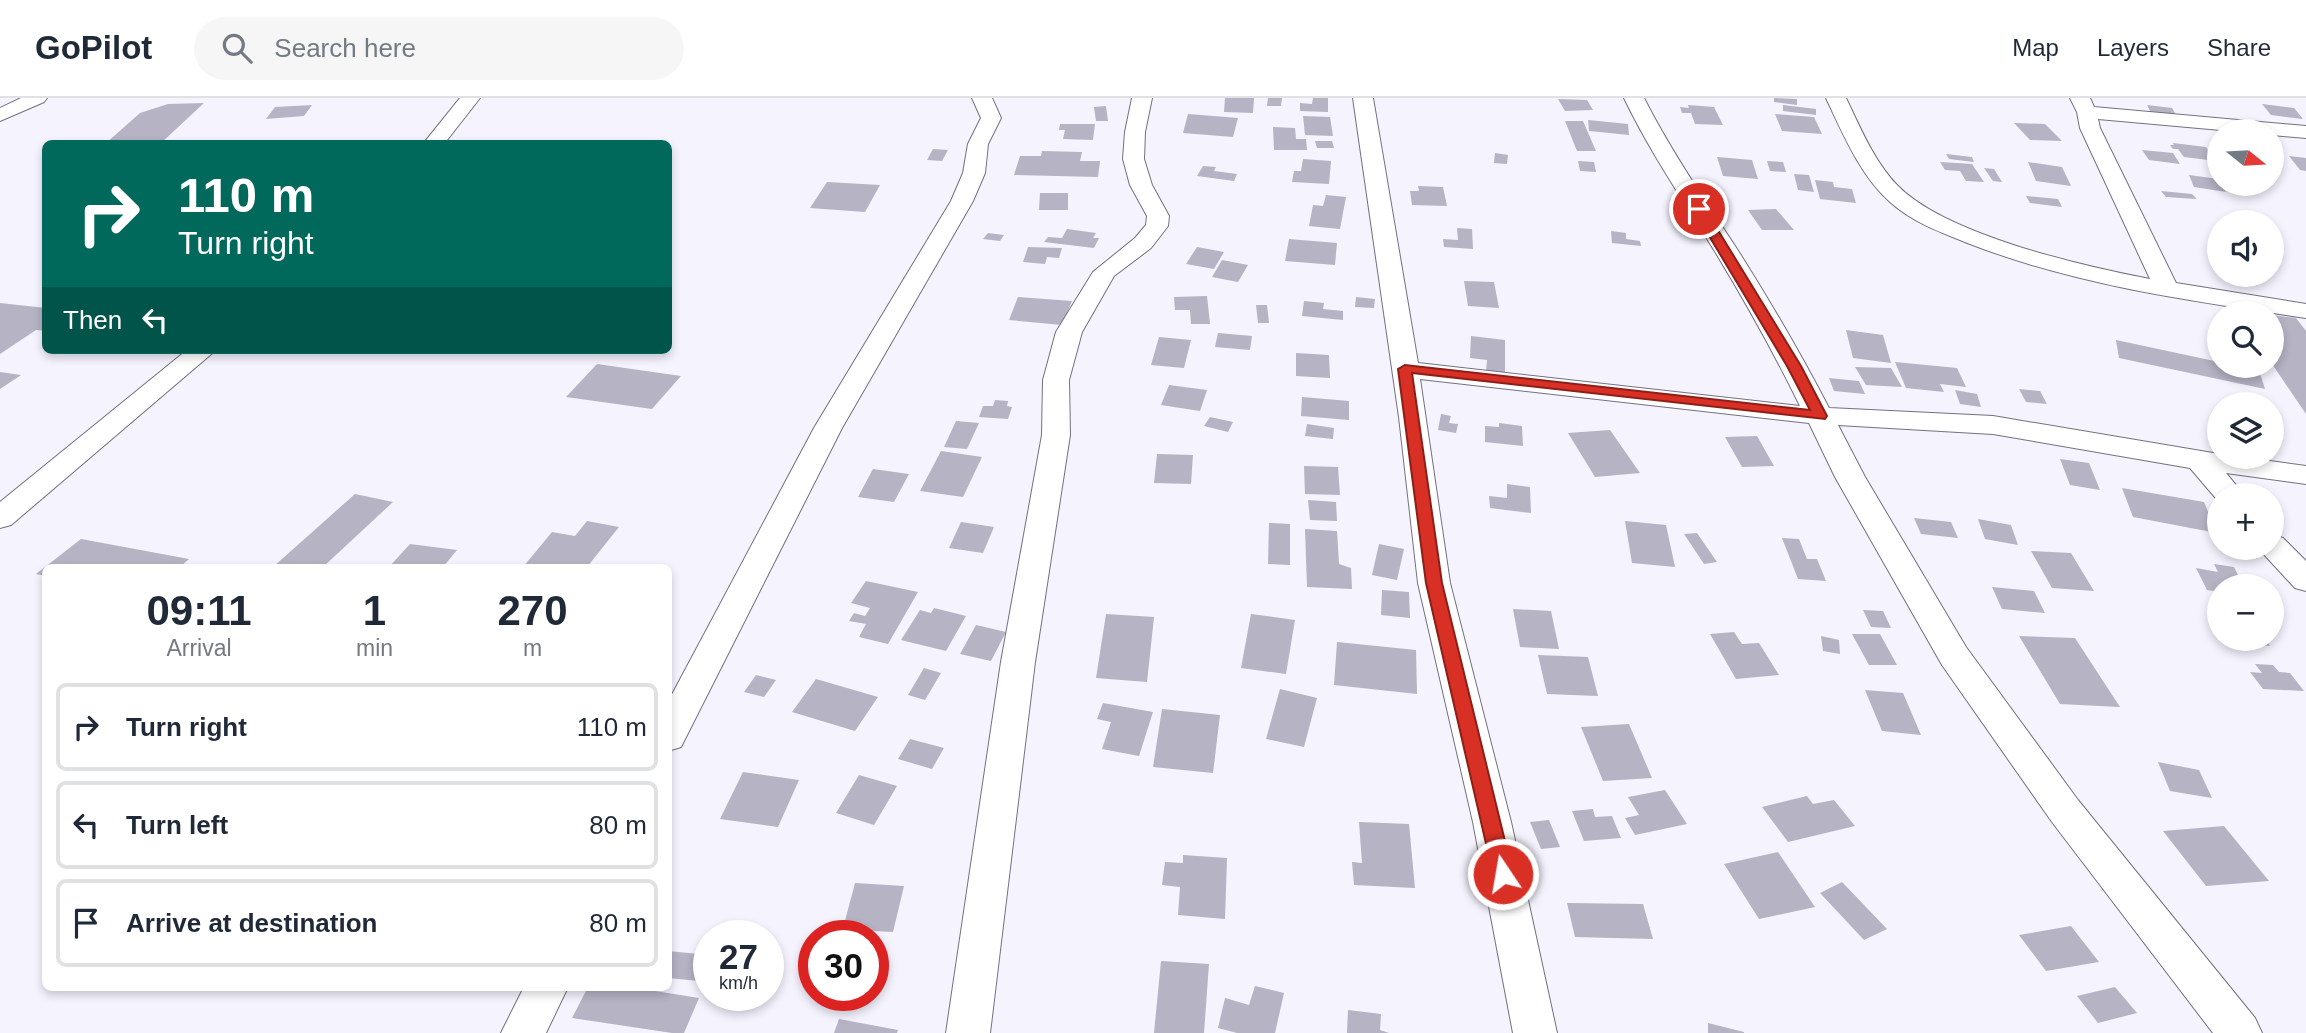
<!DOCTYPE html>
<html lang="en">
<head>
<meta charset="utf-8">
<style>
  :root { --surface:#fff; --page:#f6f6f7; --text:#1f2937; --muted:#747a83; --line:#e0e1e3 }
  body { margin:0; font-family:Helvetica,sans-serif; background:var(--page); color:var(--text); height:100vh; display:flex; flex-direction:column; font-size:26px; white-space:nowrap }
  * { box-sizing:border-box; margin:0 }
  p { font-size:23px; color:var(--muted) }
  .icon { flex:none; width:38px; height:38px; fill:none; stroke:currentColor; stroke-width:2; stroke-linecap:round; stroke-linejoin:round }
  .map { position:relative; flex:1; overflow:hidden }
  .side { position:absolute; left:42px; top:466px; width:630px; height:427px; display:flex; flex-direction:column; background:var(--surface); border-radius:10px; box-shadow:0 4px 10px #0003 }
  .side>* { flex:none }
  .hud { position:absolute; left:42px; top:42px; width:630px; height:214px; border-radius:10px; box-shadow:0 4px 10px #0003; background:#00695c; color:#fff; overflow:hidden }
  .needle { width:46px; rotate:108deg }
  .tools { position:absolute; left:2207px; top:21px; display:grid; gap:14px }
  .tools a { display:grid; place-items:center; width:77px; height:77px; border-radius:50%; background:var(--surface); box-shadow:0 4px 10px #0003; font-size:35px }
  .speed { position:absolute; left:693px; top:822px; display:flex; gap:14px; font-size:35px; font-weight:700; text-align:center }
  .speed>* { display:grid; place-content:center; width:91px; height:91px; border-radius:50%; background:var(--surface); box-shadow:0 4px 10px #0003; line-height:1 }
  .speed small { font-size:18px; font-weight:400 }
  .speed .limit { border:10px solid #d22; background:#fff; color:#111 }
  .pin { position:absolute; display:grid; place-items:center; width:60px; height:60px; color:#fff; margin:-30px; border:4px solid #fff; border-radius:50%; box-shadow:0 2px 7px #0007 }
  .me { position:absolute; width:77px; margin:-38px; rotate:348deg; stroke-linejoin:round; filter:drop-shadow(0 0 5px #0008) }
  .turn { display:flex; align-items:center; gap:24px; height:147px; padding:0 21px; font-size:32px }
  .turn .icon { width:91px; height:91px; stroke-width:2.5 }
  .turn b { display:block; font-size:49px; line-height:60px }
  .then { display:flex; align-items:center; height:66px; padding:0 21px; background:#0003; gap:14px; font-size:26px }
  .eta { display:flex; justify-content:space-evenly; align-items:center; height:119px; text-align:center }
  .eta b { font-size:42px; font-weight:700; line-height:49px }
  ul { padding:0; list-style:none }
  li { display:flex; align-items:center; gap:21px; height:88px; margin:0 14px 10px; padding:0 7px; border:4px solid var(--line); border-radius:10px }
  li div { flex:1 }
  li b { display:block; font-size:26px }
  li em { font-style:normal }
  header { display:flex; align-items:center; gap:42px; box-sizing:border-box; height:98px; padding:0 35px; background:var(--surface); border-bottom:2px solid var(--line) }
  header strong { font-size:33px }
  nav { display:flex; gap:38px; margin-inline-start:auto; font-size:24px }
  .search { width:490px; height:63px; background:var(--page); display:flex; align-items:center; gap:18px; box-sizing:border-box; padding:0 24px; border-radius:38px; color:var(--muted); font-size:26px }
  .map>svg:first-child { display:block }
  .building { fill:#b5b3c4 }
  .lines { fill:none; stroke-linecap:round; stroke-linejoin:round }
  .street-casing { stroke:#737181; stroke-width:2 }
  .street { fill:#fff; fill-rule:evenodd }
  .route { fill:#d93025; stroke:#8d1f18; stroke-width:2 }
</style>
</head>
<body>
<header>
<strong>GoPilot</strong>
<div class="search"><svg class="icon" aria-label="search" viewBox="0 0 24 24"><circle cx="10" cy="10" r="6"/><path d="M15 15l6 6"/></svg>Search here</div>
<nav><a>Map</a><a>Layers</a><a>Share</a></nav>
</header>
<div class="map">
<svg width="2306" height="935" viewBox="0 0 2306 935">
  <rect width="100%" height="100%" fill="#f4f3fe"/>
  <path class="building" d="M1225,0H1254L1253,15L1224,14Z
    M1268,0H1282L1281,8H1267Z
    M1313,0H1328V14L1300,13V5L1312,6Z
    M1774,0L1797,1V7L1774,4Z
    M1558,1L1587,2L1593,12L1565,13Z
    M204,5L160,46H105L140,15L168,6Z
    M2262,6L2294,10L2303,21L2271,17Z
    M312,7L304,18L266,21L275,9Z
    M1688,7L1714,9L1723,27L1695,26L1691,15H1682L1680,9L1689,10Z
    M1783,7L1816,11V17L1783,13Z
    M2147,7L2172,10L2179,22L2153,19Z
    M1106,8L1108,23H1096L1094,9Z
    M1188,16L1238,20L1233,39L1183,35Z
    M1775,16L1814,19L1822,36L1782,33Z
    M1303,18L1330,19L1333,38L1305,37Z
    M1588,22L1628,26L1629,37L1589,33Z
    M1565,23H1583L1596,53H1577Z
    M2014,25L2045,26L2062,43L2030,42Z
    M1060,26H1095L1093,42L1063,41L1065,32H1059Z
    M1273,29L1295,30L1296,41H1306L1307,52H1274Z
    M1315,43H1332L1334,50H1317Z
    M2173,45L2206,49L2216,63L2184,59L2178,51H2173L2170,47H2174Z
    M933,51L948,52L942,63L927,62Z
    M2142,52L2173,55L2180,66L2149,62Z
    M1042,53L1082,54L1080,63H1100L1098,79L1014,77L1020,58H1041Z
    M1495,55L1508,57L1507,66L1494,65Z
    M1946,56L1972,59L1974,64L1949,61Z
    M2289,58L2306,60V73L2300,72Z
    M1717,59L1752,62L1758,81L1723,78Z
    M1303,61L1331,63L1329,86L1292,84L1294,73H1301Z
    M1578,63L1594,64L1596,74L1580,73Z
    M1767,63L1783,64L1786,74L1770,73Z
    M1940,64L1972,66L1984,84L1966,83L1960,73L1945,72Z
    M2028,64L2062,69L2071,88L2036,83Z
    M1203,68L1216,69L1214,73L1237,76L1234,83L1197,78Z
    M1984,70L1994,71L2002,84L1993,83Z
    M1794,76L1809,77L1814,94L1798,92Z
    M2189,77L2219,81V86H2222L2226,94L2194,89Z
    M1815,82L1833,84L1834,89L1852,91L1856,105L1820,101Z
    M827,84L880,87L865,114L810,110Z
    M1418,88L1443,89L1447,108L1412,107L1410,93H1419Z
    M2161,93L2192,96L2197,101L2166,99Z
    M1040,95H1068V112H1039Z
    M1326,97L1346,99L1340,131L1309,128L1313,107L1323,108Z
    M2026,98L2058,101L2062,109L2030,105Z
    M1776,111L1794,132H1762L1748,112Z
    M1457,130L1472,131L1473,151L1444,149L1443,141L1458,142Z
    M1067,131L1096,135L1093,140H1099L1094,150L1044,144L1048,139L1062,140Z
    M1611,133L1626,135V141L1640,143L1641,148L1612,145Z
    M988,135L1004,137L1000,143L983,141Z
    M1289,141L1337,145L1335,167L1285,163Z
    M1028,149L1062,150L1059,160L1047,159L1045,166L1023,164Z
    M1197,149L1224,154L1214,171L1186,166Z
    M1222,162L1248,167L1238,184L1212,179Z
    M1464,183L1494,184L1499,210L1468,208Z
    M1207,198L1210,226H1191L1190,212H1175L1174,199Z
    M1018,199L1072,203L1062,227L1009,222Z
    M1356,199L1375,201L1374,210L1355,209Z
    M1304,203L1324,205L1323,211L1343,213V222L1302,218Z
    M0,205L46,210V233L36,232L0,256Z
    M1256,207H1267L1269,225H1258Z
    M2272,217L2296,220L2306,233V316L2272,266Z
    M1846,232L1883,237L1891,265L1853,260Z
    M1218,235L1252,238L1250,252L1215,249Z
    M1471,238L1505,242V277L1486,274L1487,262L1470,260Z
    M1159,239L1191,242L1184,270L1151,267Z
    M2116,242L2219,264V268L2259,272L2265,291L2119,260Z
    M1296,255L1329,257L1330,280L1296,278Z
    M1895,264L1957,270L1966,289L1940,286L1944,294L1906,290Z
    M597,266L681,278L652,311L566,299Z
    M1855,269L1891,270L1902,289L1866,287Z
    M0,274L21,277L0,291Z
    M1829,280L1859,283L1865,296L1834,293Z
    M1169,287L1207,292L1200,313L1161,307Z
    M2019,291L2040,293L2047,306L2026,304Z
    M1955,292L1977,296L1981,309L1960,306Z
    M1302,299L1349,303V322L1301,318Z
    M995,302L1008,303L1007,308L1012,309L1008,321L979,319L983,308H993Z
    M1441,316L1451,318L1449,325L1458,326L1456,335L1438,332Z
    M1210,319L1233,324L1228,334L1204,328Z
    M956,323L979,325L967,351L944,349Z
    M1499,325L1522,328L1523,348L1485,344V328L1499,329Z
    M1307,326L1334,330L1333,341L1305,338Z
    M1610,332L1640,375L1595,379L1568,335Z
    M1757,338L1774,368L1742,369L1725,339Z
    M941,353L982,359L963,399L920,393Z
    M1157,356L1193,357L1191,386L1154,385Z
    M2060,361L2089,365L2100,392L2070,387Z
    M1304,368L1338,369L1340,397L1305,396Z
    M873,371L909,376L894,404L858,399Z
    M1507,386L1530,389L1531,415L1490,410L1489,398L1507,400Z
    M2122,390L2204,404L2217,435L2133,419Z
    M355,396L393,404L323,469H273Z
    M1308,402L1336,404L1337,423L1310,422Z
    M1914,420L1951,424L1958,440L1921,436Z
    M1978,421L2011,427L2018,447L1985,441Z
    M587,423L619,429L587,469H523L552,434L575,438Z
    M1625,423L1666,427L1675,469L1632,465Z
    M961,424L994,429L983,455L949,450Z
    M1269,425L1290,426V467L1268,466Z
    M1305,431L1337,433L1339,466L1351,470L1352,491L1307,489Z
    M1697,435L1717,464L1704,466L1684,436Z
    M1782,440L1799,441L1807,461H1817L1826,483L1798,481Z
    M81,441L189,461L180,469H46V478L36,476Z
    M410,446L457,452L443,469H389Z
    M1379,446L1404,451L1397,482L1372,477Z
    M2031,453L2071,455L2094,493L2052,490Z
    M2214,466L2234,469L2238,477L2243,478L2249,488H2219V494L2207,492L2196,470L2218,474Z
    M866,483L918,494L888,546L859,539L866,526L849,523L854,515L865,518L870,510L851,505Z
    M1992,489L2034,493L2045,515L2002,511Z
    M1382,492L1409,494L1410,520L1381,517Z
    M934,510L966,518L946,553L901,542L920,512L931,515Z
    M1513,511L1551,513L1559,551L1520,549Z
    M1863,512L1883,513L1891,530L1871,529Z
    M1106,516L1154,519L1147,584L1096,580Z
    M1251,516L1295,522L1286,576L1241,570Z
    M976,527L1006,534L991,563L960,556Z
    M1734,534L1742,546L1759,545L1779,577L1736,581L1710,536Z
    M1852,536H1880L1897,567H1869Z
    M1821,538L1839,542L1840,556L1823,553Z
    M2019,538L2075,540L2120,609L2060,606Z
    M2229,541H2265L2270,548L2231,544Z
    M1337,544L1416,552L1417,596L1334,587Z
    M1538,557L1588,559L1598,598L1547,596Z
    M2255,566L2273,567L2279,574L2290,575L2304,593L2263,591L2250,574L2262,575Z
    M924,570L941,575L925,602L908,597Z
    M756,577L776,582L764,599L744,594Z
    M816,581L878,599L855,633L792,614Z
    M1280,591L1317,600L1304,649L1266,641Z
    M1865,592L1903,595L1921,637L1882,633Z
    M1103,605L1153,614L1139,658L1102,651L1111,624L1097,621Z
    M1162,611L1220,617L1213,675L1153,669Z
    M1629,626L1652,680L1603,683L1581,629Z
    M910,641L944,650L932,671L898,661Z
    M2158,664L2199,672L2212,700L2170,693Z
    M743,674L799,682L778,729L720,721Z
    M859,677L897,688L874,727L836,715Z
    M1665,692L1687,726L1635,737L1625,720L1639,717L1628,699Z
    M1807,698L1813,706L1834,702L1855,728L1788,744L1762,709Z
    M1593,711L1595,719L1612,718L1621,740L1584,743L1572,713Z
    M1549,722L1560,749L1541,751L1530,724Z
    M1359,724L1409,726L1415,790L1354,787L1352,764L1362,765Z
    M2224,728L2269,783L2206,788L2163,733Z
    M1778,754L1815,809L1759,821L1724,766Z
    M1183,757L1227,760L1225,821L1178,817L1180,789L1162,787L1165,764L1183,765Z
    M1842,784L1887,831L1864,842L1820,795Z
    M855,785L904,788L893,834L872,833L871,838H841Z
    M1567,805L1643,806L1653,841L1575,839Z
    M2071,828L2099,864L2046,873L2019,837Z
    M668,853L709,857V884L668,880Z
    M1161,863L1209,866L1204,935H1154Z
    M1255,888L1284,895L1275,935H1237L1218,930L1225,900L1249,907Z
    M588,889H630L699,900L684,935H672L572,920Z
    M2115,889L2137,915L2098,925L2077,898Z
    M1348,912L1381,916L1380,932L1389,935H1347Z
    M839,921L898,932L897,935H834Z
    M1708,925L1744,934V935H1708Z"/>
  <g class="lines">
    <g class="street-casing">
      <path id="street" d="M21,0H47L44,4L0,23V10Z
        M460,0H480L444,46H423Z
        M972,0H992L1001,20L988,46L985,75L973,103L842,330L681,649L668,653V604L814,330L951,103L963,75L968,46L981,20Z
        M1132,0H1152L1145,34L1144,61L1152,87L1169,118L1168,128L1151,150L1114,178L1082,234L1069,282L1070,337L1035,564L990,935H946L1001,564L1042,337L1043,282L1056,234L1093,174L1135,140L1146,127L1147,118L1130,87L1123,61L1125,34Z
        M1353,0H1373L1418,265L1800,308C1774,255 1745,203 1714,152C1683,102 1650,54 1624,0H1644C1671,53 1704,101 1737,151C1770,203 1801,256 1829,310L1993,318L2219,356V359H2241L2306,368V386L2226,375L2244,397H2219V404L2190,370L1993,336L1838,327L1865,379L1966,549L2078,702L2255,920L2262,935H2213L2052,724L1942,567L1835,379L1809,325L1420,281L1450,485L1511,724L1557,935H1513L1473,724L1418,485L1399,319Z
        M1826,0H1846C1860,29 1874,63 1897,87C1945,137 2083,168 2150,181L2080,30L2077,14L2070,0H2090L2094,9L2306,28V40L2272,37V33H2232L2098,21L2100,30L2176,185L2306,206V220C2192,203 2079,188 1970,146C1942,135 1912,124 1890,104C1860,77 1843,36 1826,0Z
        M187,252H216L11,427L0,430V404Z
        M2272,436L2283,440L2306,463V493L2295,490L2258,450H2272Z
        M524,889H568L546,935H501Z"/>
    </g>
    <use href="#street" class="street"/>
  </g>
  <path class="route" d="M1699,107L1705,111L1801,268L1827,318L1825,321L1412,275L1442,485L1513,776L1510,783L1503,785L1496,783L1493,776L1426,485L1398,271L1405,267L1810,312L1787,268L1693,111Z"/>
</svg>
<div class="tools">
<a><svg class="needle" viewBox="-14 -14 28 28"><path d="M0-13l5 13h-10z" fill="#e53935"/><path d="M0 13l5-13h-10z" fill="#747a83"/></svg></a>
<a><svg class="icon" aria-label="sound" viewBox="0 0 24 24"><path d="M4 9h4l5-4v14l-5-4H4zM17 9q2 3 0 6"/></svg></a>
<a><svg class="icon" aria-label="search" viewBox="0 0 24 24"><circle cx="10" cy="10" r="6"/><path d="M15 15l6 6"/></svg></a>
<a><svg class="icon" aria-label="layers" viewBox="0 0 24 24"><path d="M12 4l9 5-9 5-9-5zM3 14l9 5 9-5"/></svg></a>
<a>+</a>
<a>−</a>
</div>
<div class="speed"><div>27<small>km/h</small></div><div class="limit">30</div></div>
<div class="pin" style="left:1699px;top:111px;background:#d93025"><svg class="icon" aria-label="arrive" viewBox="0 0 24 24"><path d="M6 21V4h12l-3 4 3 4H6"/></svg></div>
<svg class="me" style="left:1503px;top:776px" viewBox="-20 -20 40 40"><circle r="17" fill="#d93025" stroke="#fff" stroke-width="3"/><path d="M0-11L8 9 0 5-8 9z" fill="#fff"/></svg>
<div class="hud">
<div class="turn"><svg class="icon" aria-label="right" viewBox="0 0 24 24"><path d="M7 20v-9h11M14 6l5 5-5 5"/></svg><div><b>110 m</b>Turn right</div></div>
<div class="then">Then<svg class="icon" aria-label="left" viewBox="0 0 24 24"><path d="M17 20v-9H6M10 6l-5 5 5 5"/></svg></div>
</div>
<section class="side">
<div class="eta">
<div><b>09:11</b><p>Arrival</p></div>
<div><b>1</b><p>min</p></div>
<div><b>270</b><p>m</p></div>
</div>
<ul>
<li><svg class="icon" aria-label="right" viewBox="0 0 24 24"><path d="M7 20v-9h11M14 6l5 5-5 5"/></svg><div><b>Turn right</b></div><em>110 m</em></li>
<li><svg class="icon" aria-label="left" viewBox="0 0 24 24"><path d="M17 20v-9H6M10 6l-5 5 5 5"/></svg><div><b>Turn left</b></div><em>80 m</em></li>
<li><svg class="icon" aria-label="arrive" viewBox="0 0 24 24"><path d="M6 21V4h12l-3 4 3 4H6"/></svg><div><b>Arrive at destination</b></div><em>80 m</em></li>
</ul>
</section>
</div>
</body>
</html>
